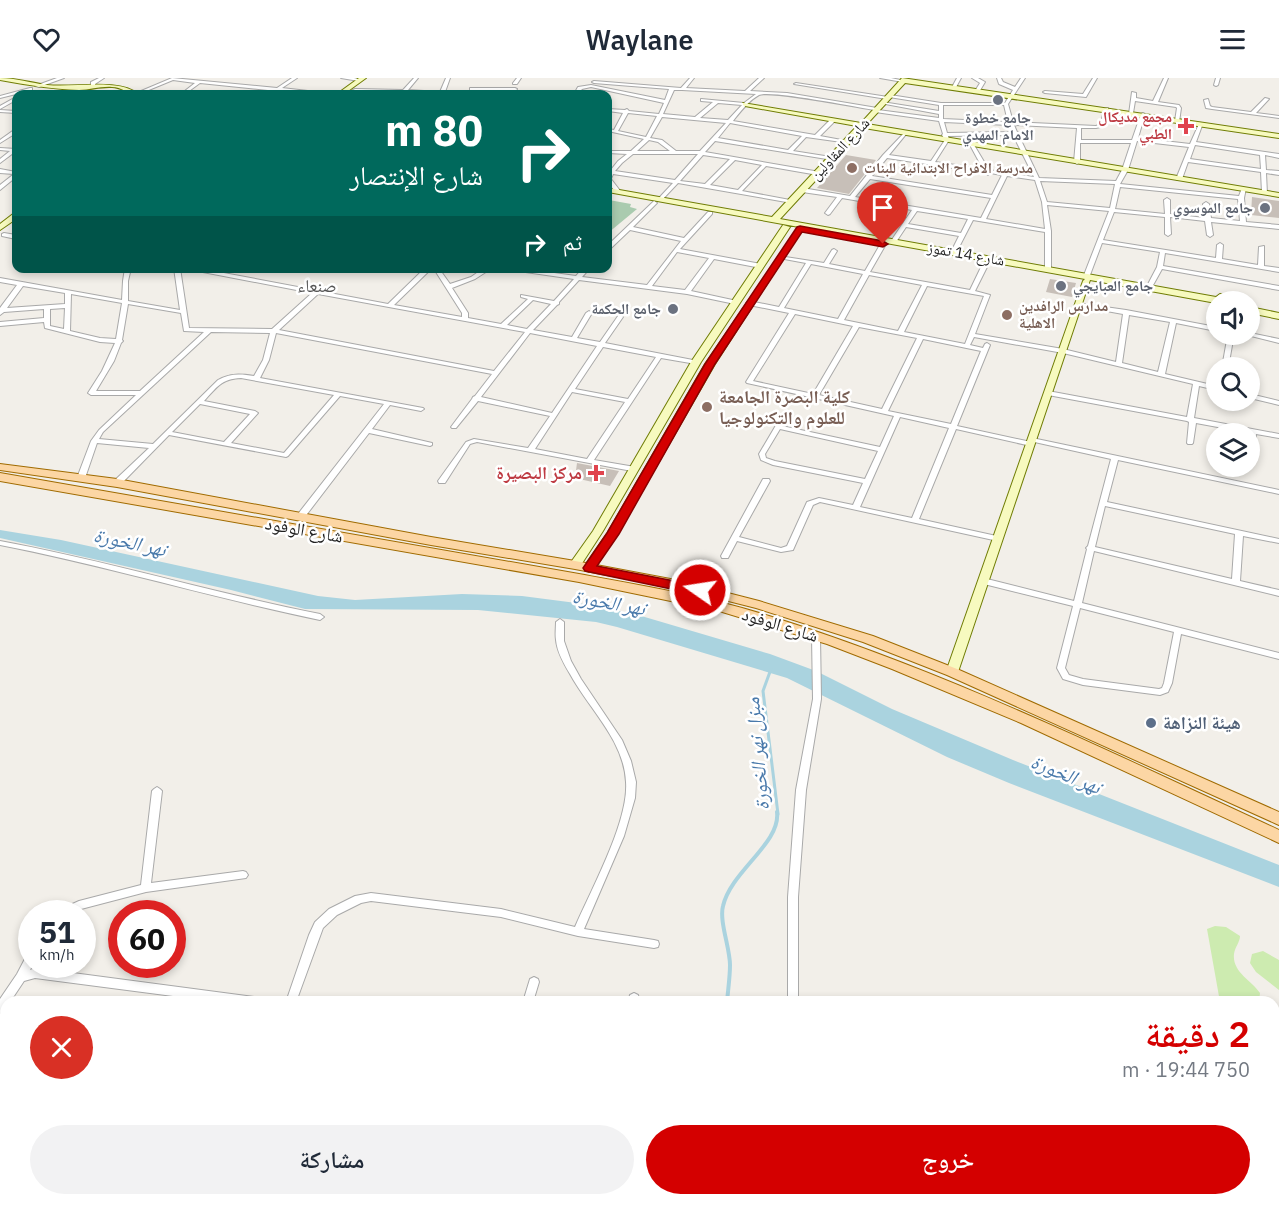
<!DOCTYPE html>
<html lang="ar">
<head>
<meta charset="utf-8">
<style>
  :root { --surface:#fff; --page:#f2f2f3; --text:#1f2937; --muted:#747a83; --accent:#d40000 }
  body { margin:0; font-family:"IBM Plex Sans","Noto Naskh Arabic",sans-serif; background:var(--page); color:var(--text); direction:rtl; height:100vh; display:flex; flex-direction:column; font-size:22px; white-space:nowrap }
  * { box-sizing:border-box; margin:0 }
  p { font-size:20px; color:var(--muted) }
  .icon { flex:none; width:33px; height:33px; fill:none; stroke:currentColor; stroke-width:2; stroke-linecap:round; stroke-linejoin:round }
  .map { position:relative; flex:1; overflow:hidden; direction:ltr }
  .details { position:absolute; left:0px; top:918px; width:1280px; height:210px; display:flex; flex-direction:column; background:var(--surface); border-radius:18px 18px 0 0; box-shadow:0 3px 9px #0003; direction:rtl }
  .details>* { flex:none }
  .top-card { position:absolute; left:12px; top:12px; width:600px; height:183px; border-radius:12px; box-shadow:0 3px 9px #0003; direction:rtl; background:#00695c; color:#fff; overflow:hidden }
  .controls { position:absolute; left:1206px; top:213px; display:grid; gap:12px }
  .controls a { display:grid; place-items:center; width:54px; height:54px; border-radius:50%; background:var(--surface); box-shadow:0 3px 9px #0003; font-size:30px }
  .speed { position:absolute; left:18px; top:822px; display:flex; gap:12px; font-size:30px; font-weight:700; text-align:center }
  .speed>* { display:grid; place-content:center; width:78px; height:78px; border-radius:50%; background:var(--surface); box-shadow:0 3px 9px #0003; line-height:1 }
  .speed small { font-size:15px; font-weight:400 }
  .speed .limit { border:9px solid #d22; background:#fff; color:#111 }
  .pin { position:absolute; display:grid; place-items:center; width:51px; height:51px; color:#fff; margin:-62px -26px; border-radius:50% 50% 50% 0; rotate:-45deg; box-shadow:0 0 6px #0007 }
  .pin .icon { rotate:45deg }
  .me { position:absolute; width:66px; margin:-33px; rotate:283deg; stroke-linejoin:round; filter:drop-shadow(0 0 4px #0008) }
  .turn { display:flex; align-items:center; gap:21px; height:126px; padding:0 30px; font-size:27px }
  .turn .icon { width:78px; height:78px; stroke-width:2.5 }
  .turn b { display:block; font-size:42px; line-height:51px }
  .then { display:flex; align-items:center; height:57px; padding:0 30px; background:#0003; gap:12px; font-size:22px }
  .round { display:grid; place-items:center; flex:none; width:63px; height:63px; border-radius:32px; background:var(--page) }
  .headline { display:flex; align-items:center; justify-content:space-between; height:102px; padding:0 30px }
  h1 { font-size:36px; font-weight:600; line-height:45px; color:var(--accent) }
  .action { display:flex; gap:12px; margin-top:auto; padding:12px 30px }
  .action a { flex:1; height:69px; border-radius:36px; background:var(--accent); color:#fff; font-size:24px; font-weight:600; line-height:69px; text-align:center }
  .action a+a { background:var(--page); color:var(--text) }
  header { display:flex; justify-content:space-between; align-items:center; height:78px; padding:0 30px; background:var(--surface); font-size:27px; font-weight:600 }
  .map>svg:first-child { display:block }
  .grass { fill:#cdebb0 }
  .cemetery { fill:#aacbaf }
  .water { fill:#aad3df }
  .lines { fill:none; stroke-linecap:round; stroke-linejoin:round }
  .stream-far1 { stroke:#aad3df; stroke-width:3 }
  .stream { stroke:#aad3df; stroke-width:4 }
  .building { fill:#c7bfb8 }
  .street-casing { stroke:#a9a9a9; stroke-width:2 }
  .secondary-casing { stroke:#707d05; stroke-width:2 }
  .primary-casing { stroke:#a06b00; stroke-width:2 }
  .street { fill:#fff; fill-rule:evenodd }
  .secondary { fill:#f7fabf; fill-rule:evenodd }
  .primary { fill:#fcd6a4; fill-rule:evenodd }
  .route { fill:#d40000; stroke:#8a0000; stroke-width:1.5 }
  .worship-dot { fill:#6b7280; stroke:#fff; stroke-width:2 }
  .health-dot { fill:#e0444e; stroke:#fff; stroke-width:2 }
  .education-dot { fill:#8d6e63; stroke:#fff; stroke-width:2 }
  .service-dot { fill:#5c6f8a; stroke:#fff; stroke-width:2 }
  .labels { text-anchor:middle; stroke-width:5; stroke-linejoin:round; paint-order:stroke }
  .far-health-label { font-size:15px; font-weight:bold; fill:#be3a42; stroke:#fff; text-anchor:end }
  .far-worship-label { font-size:15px; font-weight:bold; fill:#5b616d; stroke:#fff; text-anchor:end }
  .far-street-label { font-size:15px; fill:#222; stroke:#fff }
  .far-education-label { font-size:15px; font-weight:bold; fill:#785e54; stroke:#fff; text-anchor:start }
  .far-quarter-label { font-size:18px; fill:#555; stroke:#fff }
  .education-label { font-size:18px; font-weight:bold; fill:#785e54; stroke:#fff; text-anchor:start }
  .health-label { font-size:18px; font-weight:bold; fill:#be3a42; stroke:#fff; text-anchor:end }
  .street-label { font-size:18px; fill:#222; stroke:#fff }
  .service-label { font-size:18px; font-weight:bold; fill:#4e5e75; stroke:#fff; text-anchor:start }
  .water-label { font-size:20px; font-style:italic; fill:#4a7aab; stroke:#fff }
</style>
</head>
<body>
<header><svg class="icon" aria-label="menu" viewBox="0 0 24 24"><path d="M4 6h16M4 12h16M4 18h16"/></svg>Waylane<svg class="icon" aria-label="heart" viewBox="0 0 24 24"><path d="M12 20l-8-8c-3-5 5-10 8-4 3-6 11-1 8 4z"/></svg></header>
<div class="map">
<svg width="1279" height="1128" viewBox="0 0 1279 1128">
  <rect width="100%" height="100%" fill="#f2efe9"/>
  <path class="grass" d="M1215,848L1226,849L1240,858C1240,864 1235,869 1234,876C1232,894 1251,902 1260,915L1259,924H1220L1207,851Z
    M1263,873L1279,882V912L1256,894L1250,885L1252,876Z"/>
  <path class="cemetery" d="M609,122L631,126L630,129L637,131L608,155Z"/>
  <path class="water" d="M0,452L61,462L318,518L355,522L462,516L522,518L584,526L638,537L770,576L816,593L892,631L1013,682L1279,787V809L1009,705L947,679L787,600L617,549L596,544L478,532L305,531L231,512L0,460Z"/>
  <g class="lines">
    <path class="stream-far1" d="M771,591L763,613L778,736"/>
    <path class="stream" d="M727,924C728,912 730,899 730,887C730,870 719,843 723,828C731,793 781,765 777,734
      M753,1128L755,1122"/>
  </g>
  <path class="building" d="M846,77L876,82L849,116L817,110Z
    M1252,119L1279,123V140L1251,137Z
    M1050,201L1076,205L1072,219L1046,214Z
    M577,385L619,393L610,408L575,400Z"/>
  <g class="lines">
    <g class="street-casing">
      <path id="street" d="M57,0H64L39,9L35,8Z
        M99,0H104L95,6V9H91V4Z
        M172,0L277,10L292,0H297L282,10L325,15L327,16H316L277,13L200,5L185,16H181L195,5L173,2L139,16H134Z
        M341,0H354L361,2L359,3Z
        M414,0H418L408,12L440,14L446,0H450L445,14L472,15L474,16L405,15L403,16L401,15L355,13L353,12L355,11L403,12Z
        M517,0H521L517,6H513V5Z
        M690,0H694L686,10L745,13L759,0H764L750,13L787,15L877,30L879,31L878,32L939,40V36L880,25L882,24L939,33V27L889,19V21H887L794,6L796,5L888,19V17H890L941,25H1005L1013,12L999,6L997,0H1001L1003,4L1015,9L1021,0H1025L1008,26L1013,44L1096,48L1101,46L1104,31L1108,30L1105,48L1096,50H1081V62H1132L1141,36L1143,35L1145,36L1138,60L1190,66L1199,46L1203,45L1196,64L1279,76V80L1265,77L1266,92L1279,93V97L1266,95L1267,116L1262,115L1261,94L1188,84L1182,101L1177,102L1176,101L1189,69L1137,63L1128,92L1120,106L1239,118L1242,110H1246L1244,120L1246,144L1279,147V151L1211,144L1213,157L1210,159L1207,157L1205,143L1170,139L1171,156L1168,158L1165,156V139L1114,134L1103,162L1216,180L1217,167L1220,165L1223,167L1222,181L1258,187L1259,169L1264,168V188L1279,190V194L1165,175L1163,188L1279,208V212L1162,191L1152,209H1148L1147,208L1157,189L1160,174L1102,165L1090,197L1085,198L1084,197L1109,133L1047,127L1051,153V190L1048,192L1045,190V154L973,142L956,175L951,174L959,158L906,149L896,164H892L891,163L912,132L842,120L830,136L828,137L825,135L837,119L802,114L799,112L802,110L850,118L883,77L905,54L907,55L889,77L931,83L945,62L942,57L943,56L939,43L875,34L873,33L874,32C855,29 771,12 759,17C748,23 740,34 733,43L815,57L831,41H835V43L820,58L847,63H849V65L806,59L793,73L831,79L833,80V82L715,63L705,74L820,94L821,95L818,97L766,88L742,113L790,122L793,124L792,125L678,105L661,123L658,121L673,105L613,96L611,101L621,114L616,115L608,104V93H610L618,83L627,76L608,75V73H631L644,61L608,53V51L614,52L623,35L608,33V31L625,32L627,31L629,33L659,36L664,25L591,9L582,11L578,16H574L578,9L591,7L665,22L669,11L594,5L592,4L594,3L681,10ZM674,12H682L756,16L744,25L701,21V23L713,24L695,39L663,36ZM718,25L742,27L728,42L700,40ZM943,27H1004L1008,44L943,41ZM628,35L657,38L646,59L618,53ZM662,39L726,45L700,73H676L662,62L650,60ZM944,44L1009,47L1012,54L947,55ZM730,45L802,58L788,72L718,60ZM1014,47L1077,50L1074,84L1077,86L1080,84V65H1131L1122,92L1116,103L1039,100L1018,56L1019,55L1017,54ZM1013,57L1034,99L989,92L974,67L972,66L970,67L983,91L935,84L949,62L948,58ZM649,62L658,64L670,73H637ZM1195,67L1260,77L1261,91L1190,81ZM633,76H698L675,102L615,93L622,85ZM703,77L730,81L705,106L680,103ZM887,80L985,95L988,97L990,95L1002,97L992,117L872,98ZM735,82L762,87L738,112L710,107ZM1007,98L1035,102L1042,124L1045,151L986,141ZM870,101L991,120L981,140L855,119ZM1040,103L1115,106L1110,130L1047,124ZM1120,109L1238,121L1240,143L1211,140L1209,126L1206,124L1203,126L1205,140L1170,136V122L1167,120L1164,122L1165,136L1115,131ZM917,133L968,141L961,155L908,146Z
        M880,0H891L905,3L903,4Z
        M957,0H961L955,11H951Z
        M972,0H978L985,4L979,14L975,13L980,5Z
        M1093,0H1097L1086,19L1045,15L1043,14L1045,13L1083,16Z
        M1164,0H1168L1158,24L1179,27L1181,30L1179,44L1175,43L1177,30L1176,29L1135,23L1133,35L1129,36L1132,14L1136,15V20L1153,23Z
        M1216,0H1220L1218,7L1216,8L1214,7Z
        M30,10H32V12L0,20V18Z
        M472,10H515L517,11L514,16H510L512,12H470V10Z
        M16,19V22L0,31V28Z
        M1265,20L1269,21L1256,35L1279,38V40L1212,31L1206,30L1204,22L1208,21L1210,28L1212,29L1251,34Z
        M0,32L16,33V35L0,34Z
        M14,52H16V55L0,65V62Z
        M0,70L16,71V73L0,85V81L10,73L0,72Z
        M0,91L16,94V99L0,112V107L14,96L0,95Z
        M654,123L657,125L633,149L684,160L708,134H712V136L680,171L761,186L764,188L761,190L714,181L691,213L737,223L738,224L735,226L687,216L579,202L559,224V226L557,227L533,252L572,259L586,235L589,233L592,235L577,260L600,264L618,238L620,237L623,239L605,265L698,283L699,284L696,286L661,280L594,382L635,389L636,391L635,393H632L477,364L470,366L445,405H439L438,403L466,364L474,361L528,370L550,338L478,323L456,350H452L451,349L472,321L473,319L475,318L492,296L276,255L269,282L260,300L423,330L424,331L421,333L390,327L372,351L432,365V367L430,368L369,355L304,440H298L297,438L298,436L384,326L340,318L288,378L286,379L169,357L120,407H114L113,405L114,403L149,370L97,365L85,400L81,402L77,400L91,363L99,352L136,317H91L88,315L102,293L115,265L100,264L45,250L44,244L0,248V244L44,240V231L4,234L0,237V230L17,207L0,204V200L122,222L123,203L125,190H131L128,203V223L180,232L174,190H180L189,250L272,251L312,215L182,190H197L388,226L425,190L440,192L450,206L471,199L484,190H492L475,201L452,210L468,235V240L501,246L528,221L521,219V217L554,223L574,201L498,190H518L576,198L583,190H590L582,199L647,207L681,163L630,152L610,171L608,172V167ZM677,174L709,180L685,212L652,208ZM429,193L436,194L462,235V239L394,227ZM23,208L65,215V226L7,230ZM71,216L122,225L116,261L100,260L70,253ZM318,216L525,254L494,293L279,252ZM533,222L551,226L527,251L507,247ZM128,226L181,235L184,253L204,254L140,313H96L114,283L121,265L123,263L122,262ZM65,230L64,251L50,248V231ZM211,254L270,255L263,282L254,298C241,296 230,295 218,302L153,366L99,361L103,354ZM530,255L597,268L552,335L481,319ZM603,269L656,279L628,321L575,311ZM241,300L334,317L284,375L231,365L258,335L255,333L204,323C217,309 221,301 241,300ZM572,314L625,324L587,381L535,371ZM200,326L250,336L224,364L172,354Z
        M4,155L16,157V161L2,158V156Z
        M881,165L886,166L870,194L970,212L983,185L988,184L989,185L975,213L990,217L975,256L1063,271L1116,284L1123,236L1079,228L1077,227V225L1126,232L1216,249V253L1176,245L1165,296L1216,308V312L1199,308L1194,340L1279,356V360L1256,356L1254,379L1250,381V355L1196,345L1193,365L1192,366H1188L1187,365L1189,344L1187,343L1048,317L1045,315L1048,313L1187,339L1193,306L1063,275L974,259L970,267L983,270L985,266L987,265L990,267L957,348L1031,364L1034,366L1031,368L956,351L919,441L1001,459L1002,461L1001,463H998L820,424L813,427L793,472L781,474L737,463L728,480H722L721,478L763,401H769L770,403L739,459L781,470L787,468L807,424L819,420L853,427L863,405L773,387L761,382L759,376L782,337L784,336L787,338L782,348L880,369L894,338L747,305L746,304L789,235L749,227L746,225L749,223L779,229L806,185L779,180V178L824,185L832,172L834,171L837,173L829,186L865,193ZM811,186L863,196L838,241L784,230ZM869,197L922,207L898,253L844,242ZM927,208L984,218L965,266L904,254ZM795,236L853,248L813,316L753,303ZM1129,237L1170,244L1158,294L1122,285ZM859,249L917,260L882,331L819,317ZM923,261L981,273L951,346L888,333ZM900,339L949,350L912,440L860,429ZM780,351L878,373L865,401L775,383L766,380L765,376Z
        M1250,255L1279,261V265L1243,256H1250Z
        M1228,256H1234L1228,290H1222Z
        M1250,316L1279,323V327L1250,320Z
        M1032,360L1279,412V416L1118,382L1107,424L1279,461V465L1243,458L1240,503L1279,512V518L1094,473L1082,525L1279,575V581L1181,556L1172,605L1168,614L1160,617L1083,607L1063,601L1057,590L1073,528L980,505L979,503L983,500L1074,523L1087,471L1086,470L1088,468L1111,381L1030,363L1029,362ZM1105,428L1235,456L1232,501L1095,469ZM1080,530L1174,554L1164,605L1162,610L1159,611L1083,601L1069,597L1065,590Z
        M0,463C108,483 213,515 320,536L324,539L320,542C213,520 108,488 0,467Z
        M560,541L564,544V563L571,583L581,601L622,662L631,683L636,704L635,720L624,758L584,851L654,862L658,863L659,866L658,869L654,870L578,858L501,839L371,823L361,825L337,837L323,850L296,924H286L309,857L315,844L329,831L355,818L371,815L501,831L575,849C591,812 629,743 626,704C624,662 589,631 570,596C564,586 557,574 556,562C555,556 556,550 556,544Z
        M816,555L820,558L821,621L806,712L798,819V924H788V819L796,712L813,621L812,558Z
        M157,709L160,711L162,713L151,805L243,793L246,794L248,797L246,800L146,814L81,831L71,836H56L57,833L79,823L141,807L152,713L154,711Z
        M32,874V886H33L30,892L35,890L254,919L258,921L259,924H219L35,900L24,903L10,924H6C6,930 6,933 0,935V921L17,896L28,875Z
        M534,899L538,901L539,904L533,924H523L530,901Z
        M634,915L638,917L639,920L638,924H628L630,917Z
        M0,957L6,958V968L0,967Z
        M0,1050L6,1051V1063L0,1060Z
        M206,1122H220L217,1128H203Z
        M350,1122H362L360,1128H348Z
        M472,1122H484L482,1128H470Z
        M585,1122H597L596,1128H584Z
        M680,1122H692L691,1128H679Z
        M783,1122H795L796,1128H784Z"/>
    </g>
    <g class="secondary-casing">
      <path id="secondary" d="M0,0C16,0 31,5 47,7C74,10 119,0 138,16C129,17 122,9 112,9C101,8 90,12 79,12C52,11 27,7 0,2Z
        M359,0H366L344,16H337Z
        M902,0L1279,56V60L905,5L867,46L1279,115V119L864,50L780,141L1216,219L1220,216L1249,222L1250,224L1216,225L1090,202L958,594L952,598L946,594L1083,203L1085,201L803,150L715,286L618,455L593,493L589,494L583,490L608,454L705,286L799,149L608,114V110L772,139L857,48L745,28L743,27V25L861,45Z
        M13,136H16V141L0,152V146Z
        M783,147L790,149L701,284L603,453L579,490H571L569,487L593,453L691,284Z
        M1250,229L1279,235V241L1250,235Z"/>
    </g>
    <g class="primary-casing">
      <path id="primary" d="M0,386L117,401L431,459L575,483L681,503L759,523L873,558L957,591L1279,734V747L947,597L863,564L756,530L681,511L575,491L431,467L117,409L0,392Z
        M0,395L579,496C643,508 707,518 769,538C946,593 1112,675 1279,752V765L1021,645L892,591L827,566L719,533L579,504L0,403Z"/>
    </g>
    <use href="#street" class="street"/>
    <use href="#secondary" class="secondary"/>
    <use href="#primary" class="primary"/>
  </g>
  <path class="route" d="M800,148L883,163L888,166L883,169L802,154L715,286L619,456L597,488L700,508L707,512L700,517L585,493L583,490L607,455L705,286L797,149Z"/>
  <g class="worship-dot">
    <circle cx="998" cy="22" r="6"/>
    <circle cx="1265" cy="130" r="6"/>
    <circle cx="1061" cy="208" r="6"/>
    <circle cx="673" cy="231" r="6"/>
  </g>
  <g class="health-dot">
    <path d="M1183 39h6v6h6v6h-6v6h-6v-6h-6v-6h6z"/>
    <path d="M593 386h6v6h6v6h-6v6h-6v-6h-6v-6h6z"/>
  </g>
  <g class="education-dot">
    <circle cx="852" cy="90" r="6"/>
    <circle cx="1007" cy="237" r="6"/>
    <circle cx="707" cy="329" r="6"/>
  </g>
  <circle class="service-dot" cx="1151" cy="645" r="6"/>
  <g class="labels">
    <g class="far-health-label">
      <text x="1172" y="44">مجمع مديكال<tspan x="1172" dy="17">الطبي</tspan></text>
    </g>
    <g class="far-worship-label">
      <text x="998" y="45" text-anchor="middle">جامع خطوة<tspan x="998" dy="17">الامام المهدي</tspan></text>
      <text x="1253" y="135">جامع الموسوي</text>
      <text x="1073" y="213" text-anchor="start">جامع العبايجي</text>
      <text x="661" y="236">جامع الحكمة</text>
    </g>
    <g class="far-street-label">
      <text transform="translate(840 71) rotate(-47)" y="5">شارع المقاولين</text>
      <text transform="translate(966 176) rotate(10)" y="5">شارع 14 تموز</text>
    </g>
    <g class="far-education-label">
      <text x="864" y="95">مدرسة اﻻفراح اﻻبتدائية للبنات</text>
      <text x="1019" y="233">مدارس الرافدين<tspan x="1019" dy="17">اﻻهلية</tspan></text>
    </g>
    <g class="far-quarter-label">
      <text x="317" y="214">صنعاء</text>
    </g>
    <g class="education-label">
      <text x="719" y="325">كلية البصرة الجامعة<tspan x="719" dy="21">للعلوم والتكنولوجيا</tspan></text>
    </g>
    <g class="health-label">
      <text x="582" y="401">مركز البصيرة</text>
    </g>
    <g class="street-label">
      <text transform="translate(304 452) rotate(10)" y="6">شارع الوفود</text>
      <text transform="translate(780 547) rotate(17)" y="6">شارع الوفود</text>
    </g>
    <g class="service-label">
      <text x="1163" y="651">هيئة النزاهة</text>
    </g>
    <g class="water-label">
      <text transform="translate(130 464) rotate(12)" y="7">نهر الخورة</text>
      <text transform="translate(609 524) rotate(10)" y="7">نهر الخورة</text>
      <text transform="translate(757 676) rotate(-95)" y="7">مبزل نهر الخورة</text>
      <text transform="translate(1066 696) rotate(22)" y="7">نهر الخورة</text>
    </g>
  </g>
</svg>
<div class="controls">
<a><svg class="icon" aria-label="sound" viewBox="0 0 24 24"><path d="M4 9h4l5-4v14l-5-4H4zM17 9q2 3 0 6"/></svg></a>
<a><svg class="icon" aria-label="search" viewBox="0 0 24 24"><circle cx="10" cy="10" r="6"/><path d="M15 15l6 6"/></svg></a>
<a><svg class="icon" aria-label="layers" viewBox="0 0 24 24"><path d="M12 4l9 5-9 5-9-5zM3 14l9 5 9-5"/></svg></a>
</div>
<div class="speed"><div>51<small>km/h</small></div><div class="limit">60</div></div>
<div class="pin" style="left:883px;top:166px;background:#d93025"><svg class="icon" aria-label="arrive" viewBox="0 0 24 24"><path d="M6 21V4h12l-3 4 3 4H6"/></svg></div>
<svg class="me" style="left:700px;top:512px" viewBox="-20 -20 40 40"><circle r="17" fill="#d40000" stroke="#fff" stroke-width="3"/><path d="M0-11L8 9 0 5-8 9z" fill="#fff"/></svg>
<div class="top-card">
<div class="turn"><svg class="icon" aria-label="right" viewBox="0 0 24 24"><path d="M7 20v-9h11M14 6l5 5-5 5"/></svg><div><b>80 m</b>شارع الإنتصار</div></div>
<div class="then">ثم<svg class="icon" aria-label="right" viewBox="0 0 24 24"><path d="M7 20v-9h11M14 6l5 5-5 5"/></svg></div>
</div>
<section class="details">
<div class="headline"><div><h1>2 دقيقة</h1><p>750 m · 19:44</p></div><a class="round" style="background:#d93025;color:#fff"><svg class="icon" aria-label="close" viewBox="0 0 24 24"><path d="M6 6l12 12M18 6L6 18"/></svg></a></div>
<div class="action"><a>خروج</a><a>مشاركة</a></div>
</section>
</div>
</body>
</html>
